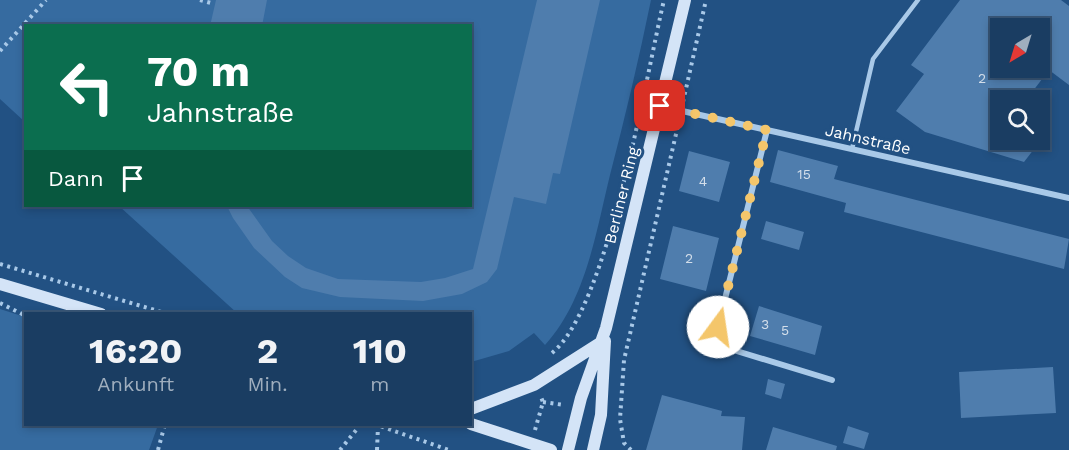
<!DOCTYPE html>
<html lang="de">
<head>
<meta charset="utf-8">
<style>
  :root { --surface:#1a3d62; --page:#234468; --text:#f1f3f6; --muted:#9faebe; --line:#385677 }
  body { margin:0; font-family:"Work Sans",sans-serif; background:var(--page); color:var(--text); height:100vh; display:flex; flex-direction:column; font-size:22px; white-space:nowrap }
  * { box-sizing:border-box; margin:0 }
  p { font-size:20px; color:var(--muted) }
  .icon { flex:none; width:33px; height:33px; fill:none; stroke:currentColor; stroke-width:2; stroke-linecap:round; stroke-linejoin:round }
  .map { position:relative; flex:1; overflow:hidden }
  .side { position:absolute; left:24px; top:312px; width:448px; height:114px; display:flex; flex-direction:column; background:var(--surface); border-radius:0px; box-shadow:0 3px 9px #0003,0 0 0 2px var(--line) }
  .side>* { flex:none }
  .top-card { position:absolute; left:24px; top:24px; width:448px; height:183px; border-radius:0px; box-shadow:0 3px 9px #0003,0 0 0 2px var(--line); background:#0b6e4f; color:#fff; overflow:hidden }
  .needle { width:39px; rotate:218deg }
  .controls { position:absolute; left:990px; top:18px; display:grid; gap:12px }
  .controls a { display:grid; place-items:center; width:60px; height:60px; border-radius:0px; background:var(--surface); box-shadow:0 3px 9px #0003,0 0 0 2px var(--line); font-size:30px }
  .pin { position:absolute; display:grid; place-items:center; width:51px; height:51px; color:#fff; margin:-26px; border-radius:12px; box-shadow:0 3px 9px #0006 }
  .me { position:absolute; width:66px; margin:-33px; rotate:14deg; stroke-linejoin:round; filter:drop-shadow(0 0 4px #0008) }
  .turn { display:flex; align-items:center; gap:21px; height:126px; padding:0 24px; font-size:27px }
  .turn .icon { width:78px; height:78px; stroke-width:2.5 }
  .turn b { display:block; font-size:42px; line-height:51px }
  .then { display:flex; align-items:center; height:57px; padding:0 24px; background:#0003; gap:12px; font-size:22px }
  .eta { display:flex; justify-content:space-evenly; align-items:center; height:102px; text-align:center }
  .eta b { font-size:36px; font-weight:700; line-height:42px }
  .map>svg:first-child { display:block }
  .green { fill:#366ba0 }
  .building { fill:#4f7dad; fill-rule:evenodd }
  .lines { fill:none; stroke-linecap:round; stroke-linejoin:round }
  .path { stroke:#a9c9e8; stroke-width:4; stroke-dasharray:3 4.5; stroke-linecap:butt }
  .lane { stroke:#a9c9e8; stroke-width:4.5 }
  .street { stroke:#a9c9e8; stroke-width:6 }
  .secondary { stroke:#d4e4f7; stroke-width:12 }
  .route { stroke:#f4c66b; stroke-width:10; stroke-dasharray:0 18 }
  .labels { text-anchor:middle; stroke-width:6; stroke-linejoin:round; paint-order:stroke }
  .number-label { font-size:14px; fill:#d3deea }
  .street-label { font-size:16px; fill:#fff; stroke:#225183 }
</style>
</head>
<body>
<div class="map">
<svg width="1069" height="450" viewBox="0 0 1069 450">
  <rect width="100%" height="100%" fill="#225183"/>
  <path class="green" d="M0,0H651C639,59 625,117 610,175C596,232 586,300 545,345L534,333L509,351L471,362V314L237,313L119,206H471V26H26L25,122L0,99Z
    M0,309L25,317L26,424L158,425L149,450H0Z"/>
  <path class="building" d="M216,0H267L262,26H210Z
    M537,0H600L560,174L553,173L546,204L514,197L497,269L487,282L462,294L423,301L340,297L302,288L285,277L254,248L233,218L227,206H247L272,241L288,256L306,268L338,279L421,282L445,278L473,269Z
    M960,0H1061L1069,6V85L1049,70L1026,100H1000V140H1041L1024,162L925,132L896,111L924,74L911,65ZM1000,28H1040V68H1000Z
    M778,150L838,166L834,179L1069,239L1064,269L844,212L846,203L770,182Z
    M689,151L730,162L719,202L679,191Z
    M766,221L804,232L799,250L761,239Z
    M673,226L719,238L706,291L660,279Z
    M759,306L822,326L815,355L750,336Z
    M1053,367L1056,413L961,418L959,372Z
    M768,379L785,384L781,399L765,394Z
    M662,395L722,411L721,416L745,417L742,450H646Z
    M848,426L869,433L864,449L843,443Z
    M773,427L837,446L836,450H766Z"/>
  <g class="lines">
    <path class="path" d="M200,0L211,3
      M0,51L46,0
      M683,102L706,0
      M0,264L168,314
      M0,303L26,316
      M552,353C608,308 646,76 664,0
      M543,402L564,405
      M374,424L449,450
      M535,430L543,402L541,397
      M158,450L165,424
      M340,450L361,424
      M377,450L378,426
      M631,450L624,443L620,419L624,360L679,121"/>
    <path class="lane" d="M852,149L873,59L918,0"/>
    <path class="street" d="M660,106L1069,198
      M767,130L718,327L730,349L832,380"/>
    <path class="secondary" d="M0,284L101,314
      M471,409L534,385L600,343
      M471,424L551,450
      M568,450L581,398L606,328L685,0
      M593,450L601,415L605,341"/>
  </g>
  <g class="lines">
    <path class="route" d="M660,106L767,130L718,327"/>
  </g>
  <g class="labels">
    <g class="number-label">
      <text x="982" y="83">2</text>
      <text x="804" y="179">15</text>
      <text x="703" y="186">4</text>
      <text x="689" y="263">2</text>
      <text x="765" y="329">3</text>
      <text x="785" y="335">5</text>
    </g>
    <g class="street-label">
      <text transform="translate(868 139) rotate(13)" y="6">Jahnstraße</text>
      <text transform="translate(621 195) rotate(-76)" y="6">Berliner Ring</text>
    </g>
  </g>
</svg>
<div class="controls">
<a><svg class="needle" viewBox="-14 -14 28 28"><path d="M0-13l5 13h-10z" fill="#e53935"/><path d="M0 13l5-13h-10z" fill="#9faebe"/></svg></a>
<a><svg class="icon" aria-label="search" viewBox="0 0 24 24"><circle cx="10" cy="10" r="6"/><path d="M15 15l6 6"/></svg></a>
</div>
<div class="pin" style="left:660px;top:106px;background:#d93025"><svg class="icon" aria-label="arrive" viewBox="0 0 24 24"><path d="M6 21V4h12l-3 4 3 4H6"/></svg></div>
<svg class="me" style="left:718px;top:327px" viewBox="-20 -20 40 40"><circle r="19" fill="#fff"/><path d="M0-13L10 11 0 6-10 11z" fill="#f4c66b"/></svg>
<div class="top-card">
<div class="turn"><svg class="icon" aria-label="left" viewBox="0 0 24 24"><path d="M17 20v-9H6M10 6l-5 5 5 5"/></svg><div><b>70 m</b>Jahnstraße</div></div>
<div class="then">Dann<svg class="icon" aria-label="arrive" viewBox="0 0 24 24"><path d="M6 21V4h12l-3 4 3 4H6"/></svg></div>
</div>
<section class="side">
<div class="eta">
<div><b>16:20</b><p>Ankunft</p></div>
<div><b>2</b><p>Min.</p></div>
<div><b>110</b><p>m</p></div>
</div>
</section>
</div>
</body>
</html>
